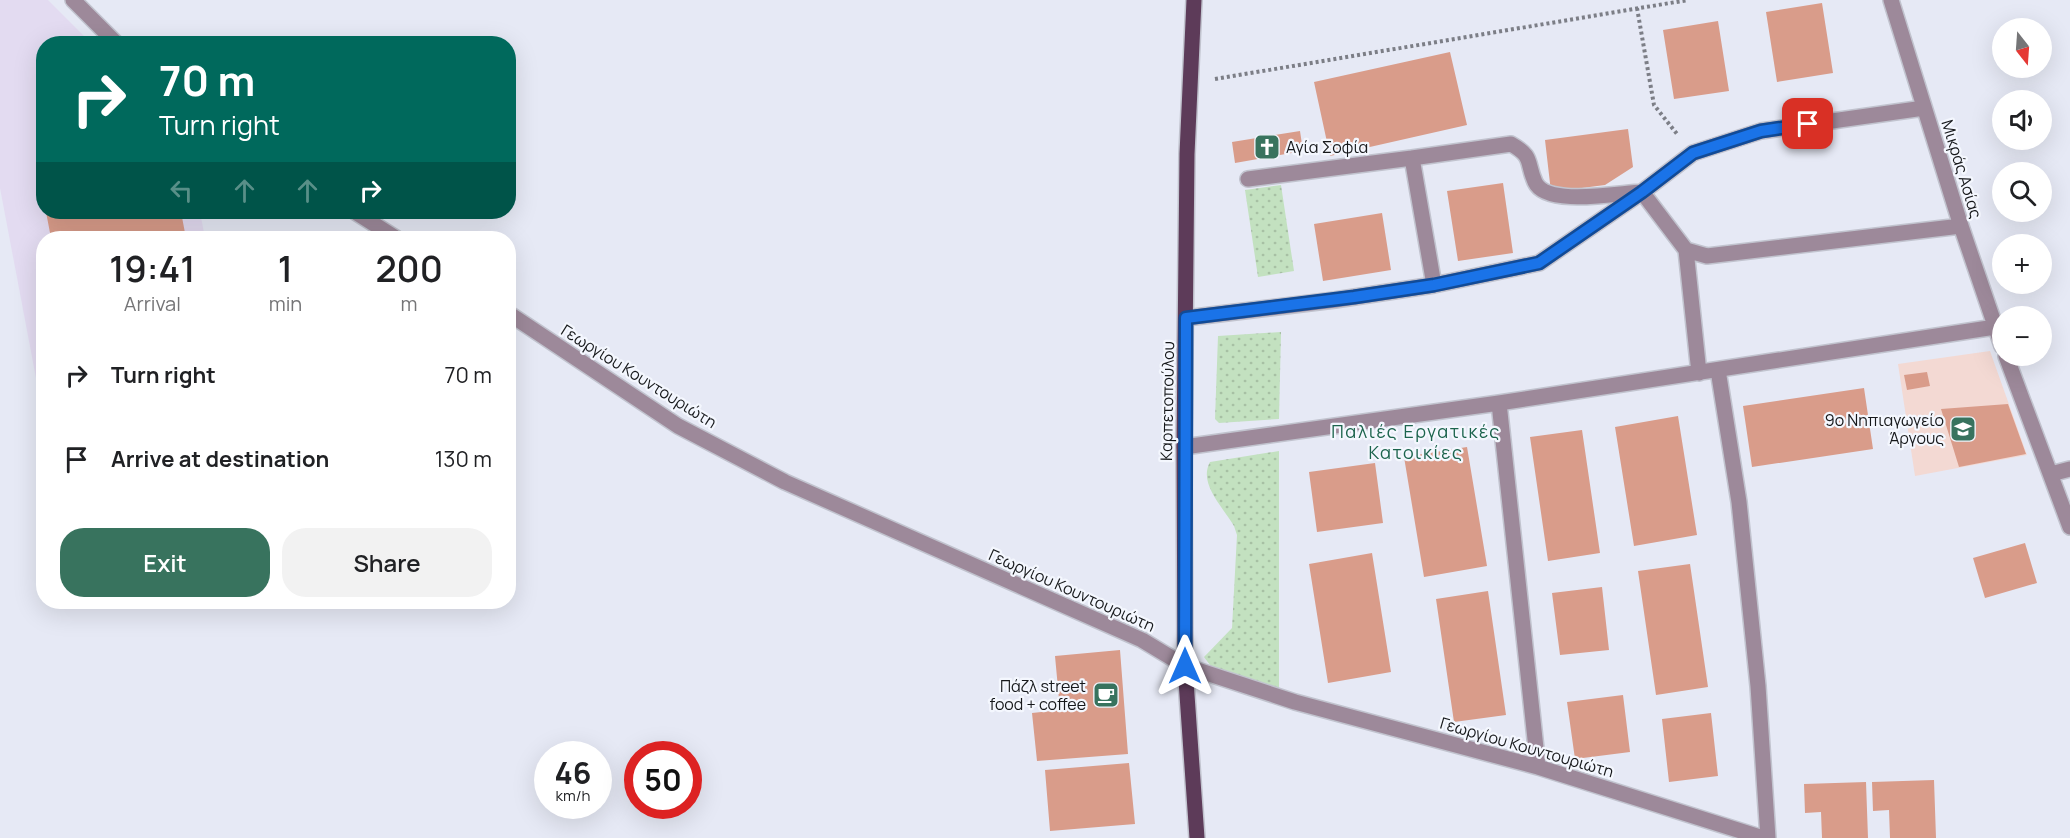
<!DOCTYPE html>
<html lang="en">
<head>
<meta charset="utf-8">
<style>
  :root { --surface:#fff; --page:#f2f2f2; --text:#202124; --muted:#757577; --accent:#38735e }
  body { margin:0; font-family:Manrope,sans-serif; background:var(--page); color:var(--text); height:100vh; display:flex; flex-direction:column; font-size:22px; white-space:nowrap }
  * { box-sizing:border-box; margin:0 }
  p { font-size:20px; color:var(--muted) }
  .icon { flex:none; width:33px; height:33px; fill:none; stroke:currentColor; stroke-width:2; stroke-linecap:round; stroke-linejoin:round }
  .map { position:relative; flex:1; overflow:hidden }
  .side { position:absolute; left:36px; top:231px; width:480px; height:378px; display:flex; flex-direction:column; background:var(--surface); border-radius:24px; box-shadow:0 6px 24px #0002 }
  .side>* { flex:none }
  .hud { position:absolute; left:36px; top:36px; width:480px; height:183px; border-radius:24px; box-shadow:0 6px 24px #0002; background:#00695c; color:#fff; overflow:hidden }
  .needle { width:39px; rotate:163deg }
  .buttons { position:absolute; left:1992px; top:18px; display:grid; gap:12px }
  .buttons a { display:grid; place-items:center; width:60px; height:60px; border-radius:50%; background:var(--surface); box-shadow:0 6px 24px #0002; font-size:30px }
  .speed { position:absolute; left:534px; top:741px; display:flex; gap:12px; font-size:30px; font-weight:700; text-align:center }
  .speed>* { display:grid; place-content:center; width:78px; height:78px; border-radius:50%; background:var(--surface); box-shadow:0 6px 24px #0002; line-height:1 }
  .speed small { font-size:15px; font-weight:400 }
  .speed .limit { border:9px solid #d22; background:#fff; color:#111 }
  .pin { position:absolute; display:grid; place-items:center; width:51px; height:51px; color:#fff; margin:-26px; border-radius:12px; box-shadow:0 3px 9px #0006 }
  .me { position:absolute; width:66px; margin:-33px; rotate:0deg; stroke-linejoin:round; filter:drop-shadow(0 0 4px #0008) }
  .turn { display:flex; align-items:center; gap:21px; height:126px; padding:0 24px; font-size:27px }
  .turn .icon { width:78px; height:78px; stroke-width:2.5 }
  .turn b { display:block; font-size:42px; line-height:51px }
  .lanes { display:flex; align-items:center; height:57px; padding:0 24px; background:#0003; justify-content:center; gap:30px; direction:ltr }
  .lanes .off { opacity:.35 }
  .eta { display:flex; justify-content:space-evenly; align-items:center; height:102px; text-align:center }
  .eta b { font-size:36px; font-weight:600; line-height:42px }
  .primary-button { display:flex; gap:12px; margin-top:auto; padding:12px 24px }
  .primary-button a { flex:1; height:69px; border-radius:24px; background:var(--accent); color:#fff; font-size:24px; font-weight:600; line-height:69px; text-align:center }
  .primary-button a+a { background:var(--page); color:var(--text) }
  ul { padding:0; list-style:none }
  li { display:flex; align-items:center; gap:18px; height:84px; padding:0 24px }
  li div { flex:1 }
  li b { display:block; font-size:22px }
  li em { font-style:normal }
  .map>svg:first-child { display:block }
  .commercial { fill:#e3dbf1 }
  .education { fill:#f3d9d3 }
  .park { fill:url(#park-dots) }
  .building { fill:#d99c8a }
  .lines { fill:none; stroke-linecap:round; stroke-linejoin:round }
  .minor-casing { stroke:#c1c3ce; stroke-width:18 }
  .major-casing { stroke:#c1c3ce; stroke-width:18 }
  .path { stroke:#7c7e86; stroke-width:4; stroke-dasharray:3 3; stroke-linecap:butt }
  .minor { stroke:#9d899a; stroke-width:15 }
  .major { stroke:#5d3b59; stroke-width:15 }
  .route-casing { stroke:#114b97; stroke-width:15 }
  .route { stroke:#1a73e8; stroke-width:10 }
  .labels { text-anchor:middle; stroke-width:4.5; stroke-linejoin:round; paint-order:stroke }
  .poi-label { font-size:16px; fill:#16181b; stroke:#f4f7fe; text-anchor:end }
  .street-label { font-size:16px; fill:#16181b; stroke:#f4f7fe }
  .neighbourhood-label { font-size:18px; letter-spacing:1.5px; fill:#1c644d; stroke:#f4f7fe }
</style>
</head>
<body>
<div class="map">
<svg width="2070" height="838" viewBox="0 0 2070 838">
  <defs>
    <pattern id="park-dots" width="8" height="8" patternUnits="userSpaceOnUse" patternTransform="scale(1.5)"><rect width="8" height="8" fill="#c3e1c0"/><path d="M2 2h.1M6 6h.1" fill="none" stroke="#a7c0a4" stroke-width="1.8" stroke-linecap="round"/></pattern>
  </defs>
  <rect width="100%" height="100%" fill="#e6e9f5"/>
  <path class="commercial" d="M0,0H48L91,43L44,44V212H200L205,238H44L43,415L0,188Z"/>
  <path class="education" d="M1990,351L2027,455L1915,476L1898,364Z"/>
  <path class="park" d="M1281,185L1294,271L1258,277L1245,190Z
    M1281,332L1279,419L1219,423L1215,419L1218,336Z
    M1279,451V688L1213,669L1204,657L1232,628L1237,535L1234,526C1223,507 1198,484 1210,462Z"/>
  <path class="building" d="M1822,3L1833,73L1777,82L1766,12Z
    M1718,21L1729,91L1674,99L1663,30Z
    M1450,52L1467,125L1330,156L1314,82Z
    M1628,129L1633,167L1605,185L1551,192L1545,140Z
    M1300,131L1303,151L1235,163L1232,142Z
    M1503,183L1513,253L1458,261L1447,191Z
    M46,212H181L186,238H51Z
    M1382,213L1391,270L1323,281L1314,224Z
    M1927,372L1930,386L1907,390L1904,375Z
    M1864,388L1873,449L1752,467L1743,406Z
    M2008,404L2026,454L1959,467L1941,409Z
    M1678,416L1697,535L1634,546L1615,427Z
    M1582,430L1600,553L1548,561L1530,437Z
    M1467,447L1487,566L1424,577L1404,457Z
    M1375,463L1383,523L1317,532L1309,472Z
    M2025,543L2037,583L1985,598L1973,558Z
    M1372,553L1391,672L1328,683L1309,564Z
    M1690,564L1708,687L1656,695L1638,571Z
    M1602,587L1609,650L1560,655L1552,593Z
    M1488,591L1506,715L1454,722L1436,599Z
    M1120,650L1128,754L1037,761L1032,713L1060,710L1055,656Z
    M1623,695L1630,752L1575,759L1567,702Z
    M1711,713L1718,776L1669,782L1662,719Z
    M1129,763L1135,824L1050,831L1045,770Z
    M1934,780L1936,838H1890L1889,810L1873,811L1872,782Z
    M1866,782L1868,838H1822L1821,812L1805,813L1804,784Z"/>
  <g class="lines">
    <g class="minor-casing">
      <path id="minor" d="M73,0L117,44
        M1891,0L1961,226L2002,346
        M1412,158L1511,144C1534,157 1526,162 1535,182C1546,207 1618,193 1642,192L1686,250L1707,256L1961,226
        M1248,179L1412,158L1434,285
        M355,212L396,238
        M1686,250L1699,373
        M508,313L678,426L785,482L1142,640L1185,666L1295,702L1538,767L1763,838
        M1186,318L1335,300L1434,285L1539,263L1642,192L1693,153L1761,131L1924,108
        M2006,356L2070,527
        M1718,370L1739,502L1758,686L1768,838
        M1499,403L1538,767
        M1184,447L1499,403L1995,327
        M2051,474L2070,469"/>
    </g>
    <g class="major-casing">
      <path id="major" d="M1194,0L1187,154L1184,447L1185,666L1197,838"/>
    </g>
    <path class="path" d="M1637,8L1654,105L1677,134
      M1215,79L1688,0"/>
    <use href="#minor" class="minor"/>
    <use href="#major" class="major"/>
  </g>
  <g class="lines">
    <g class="route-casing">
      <path id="route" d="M1185,666L1186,318L1354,297L1434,285L1539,263L1642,192L1693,153L1761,131L1808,124"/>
    </g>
    <use href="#route" class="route"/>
  </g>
  <defs>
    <g id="church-square" transform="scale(1.35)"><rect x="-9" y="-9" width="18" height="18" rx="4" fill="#38735e" stroke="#f4f7fe"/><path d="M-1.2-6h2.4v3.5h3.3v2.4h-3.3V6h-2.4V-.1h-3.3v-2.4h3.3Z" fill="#fff"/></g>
    <g id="school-square" transform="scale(1.35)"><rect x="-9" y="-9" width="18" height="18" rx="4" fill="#38735e" stroke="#f4f7fe"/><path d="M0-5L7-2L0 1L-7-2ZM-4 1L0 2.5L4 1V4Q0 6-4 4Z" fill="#fff"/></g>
    <g id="cafe-square" transform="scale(1.35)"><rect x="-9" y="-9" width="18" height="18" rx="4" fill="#38735e" stroke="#f4f7fe"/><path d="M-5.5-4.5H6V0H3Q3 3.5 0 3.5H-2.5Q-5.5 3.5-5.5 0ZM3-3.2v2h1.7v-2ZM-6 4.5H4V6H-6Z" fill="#fff"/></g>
  </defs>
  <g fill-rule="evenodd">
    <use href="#church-square" x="1267" y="147"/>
    <use href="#school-square" x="1963" y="429"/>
    <use href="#cafe-square" x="1106" y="695"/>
  </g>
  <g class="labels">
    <g class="poi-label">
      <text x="1286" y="153" text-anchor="start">Αγία Σοφία</text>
      <text x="1944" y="426">9ο Νηπιαγωγείο<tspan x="1944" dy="18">Άργους</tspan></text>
      <text x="1086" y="692">Πάζλ street<tspan x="1086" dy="18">food + coffee</tspan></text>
    </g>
    <g class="street-label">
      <text transform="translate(1962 169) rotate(73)" y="6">Μικράς Ασίας</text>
      <text transform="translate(639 376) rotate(32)" y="6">Γεωργίου Κουντουριώτη</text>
      <text transform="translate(1167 401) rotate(-89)" y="6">Καρπετοπούλου</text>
      <text transform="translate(1072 590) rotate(24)" y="6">Γεωργίου Κουντουριώτη</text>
      <text transform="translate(1527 747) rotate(16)" y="6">Γεωργίου Κουντουριώτη</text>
    </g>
    <g class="neighbourhood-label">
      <text x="1416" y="438">Παλιές Εργατικές<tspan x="1416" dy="21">Κατοικίες</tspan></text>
    </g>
  </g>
</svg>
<div class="buttons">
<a><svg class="needle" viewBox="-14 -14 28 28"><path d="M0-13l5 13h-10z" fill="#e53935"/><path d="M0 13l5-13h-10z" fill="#757577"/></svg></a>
<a><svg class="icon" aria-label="sound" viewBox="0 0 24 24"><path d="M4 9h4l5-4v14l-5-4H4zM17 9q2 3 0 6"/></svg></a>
<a><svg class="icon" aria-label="search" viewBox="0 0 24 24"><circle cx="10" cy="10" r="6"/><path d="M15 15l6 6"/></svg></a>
<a>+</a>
<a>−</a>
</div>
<div class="speed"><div>46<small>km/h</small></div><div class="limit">50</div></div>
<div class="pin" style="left:1808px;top:124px;background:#d93025"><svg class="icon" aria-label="arrive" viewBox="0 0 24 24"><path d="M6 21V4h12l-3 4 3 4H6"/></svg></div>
<svg class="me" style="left:1185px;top:666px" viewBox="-20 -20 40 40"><path d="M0-17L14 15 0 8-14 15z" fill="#1a73e8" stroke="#fff" stroke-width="4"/></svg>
<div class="hud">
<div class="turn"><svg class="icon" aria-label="right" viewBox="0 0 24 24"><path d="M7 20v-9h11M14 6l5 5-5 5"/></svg><div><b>70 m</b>Turn right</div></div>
<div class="lanes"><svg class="icon off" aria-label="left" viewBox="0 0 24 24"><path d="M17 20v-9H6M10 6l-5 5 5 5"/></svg><svg class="icon off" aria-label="ahead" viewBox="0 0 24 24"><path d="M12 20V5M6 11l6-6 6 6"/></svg><svg class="icon off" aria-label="ahead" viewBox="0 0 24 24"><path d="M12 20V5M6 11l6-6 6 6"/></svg><svg class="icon" aria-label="right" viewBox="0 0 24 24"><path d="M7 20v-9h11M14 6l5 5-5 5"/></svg></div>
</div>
<section class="side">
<div class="eta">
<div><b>19:41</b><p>Arrival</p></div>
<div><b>1</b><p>min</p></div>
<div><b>200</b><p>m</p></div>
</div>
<ul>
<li><svg class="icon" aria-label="right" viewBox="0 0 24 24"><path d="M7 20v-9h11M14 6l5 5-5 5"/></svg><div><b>Turn right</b></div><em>70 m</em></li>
<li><svg class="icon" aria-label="arrive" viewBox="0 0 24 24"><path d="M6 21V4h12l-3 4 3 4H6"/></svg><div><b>Arrive at destination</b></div><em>130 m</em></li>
</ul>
<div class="primary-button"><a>Exit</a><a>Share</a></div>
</section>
</div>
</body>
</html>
